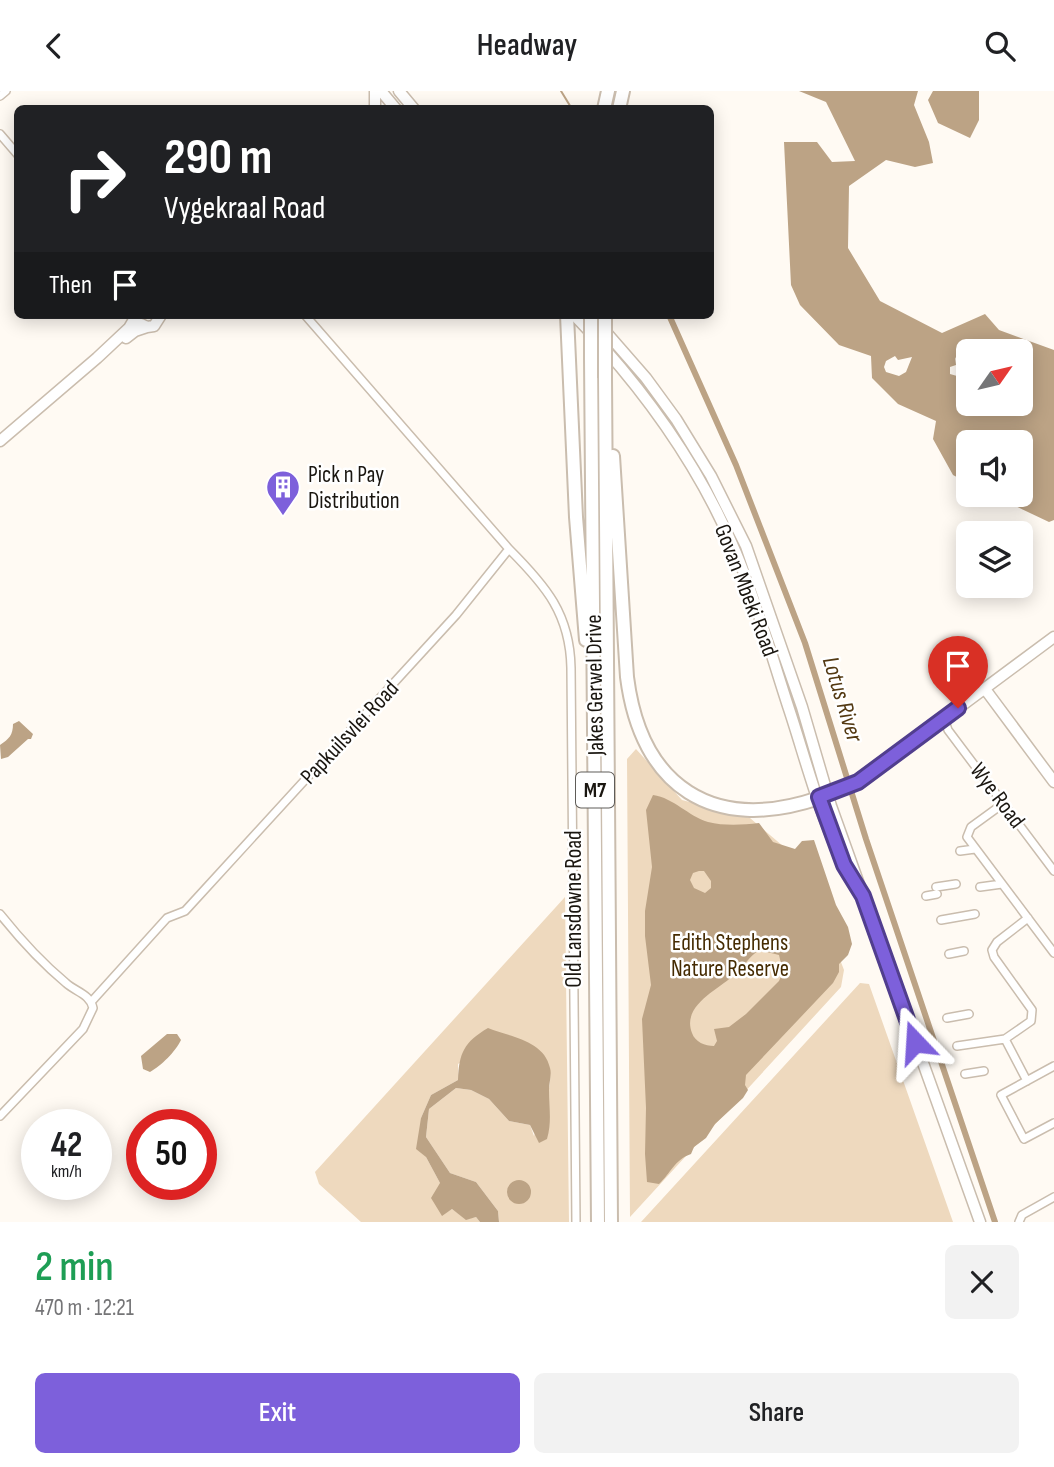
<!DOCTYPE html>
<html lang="en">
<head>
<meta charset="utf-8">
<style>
  :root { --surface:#fff; --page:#f2f2f2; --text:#202124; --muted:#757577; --accent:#7d60db }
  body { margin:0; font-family:"Sofia Sans Condensed",sans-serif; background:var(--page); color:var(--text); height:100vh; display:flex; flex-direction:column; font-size:26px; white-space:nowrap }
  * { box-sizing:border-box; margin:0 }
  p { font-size:23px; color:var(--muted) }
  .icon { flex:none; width:38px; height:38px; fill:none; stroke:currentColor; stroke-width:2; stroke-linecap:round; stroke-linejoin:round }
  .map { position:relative; height:1131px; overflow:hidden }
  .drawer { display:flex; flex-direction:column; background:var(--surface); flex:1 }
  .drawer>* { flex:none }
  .banner { position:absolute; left:14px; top:14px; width:700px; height:214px; border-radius:10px; box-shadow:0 4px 18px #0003; background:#202124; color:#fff; overflow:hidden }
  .needle { width:46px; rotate:56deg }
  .controls { position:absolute; left:956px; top:248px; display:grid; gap:14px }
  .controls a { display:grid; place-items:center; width:77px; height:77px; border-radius:10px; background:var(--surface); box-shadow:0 4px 18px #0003; font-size:35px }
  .speed { position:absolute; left:21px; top:1018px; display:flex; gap:14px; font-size:35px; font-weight:700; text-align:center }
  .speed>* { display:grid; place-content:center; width:91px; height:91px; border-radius:50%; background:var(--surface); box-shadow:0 4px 18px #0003; line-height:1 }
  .speed small { font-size:18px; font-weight:400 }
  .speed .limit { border:10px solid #d22; background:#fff; color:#111 }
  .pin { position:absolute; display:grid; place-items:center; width:60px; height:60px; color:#fff; margin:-72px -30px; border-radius:50% 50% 50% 0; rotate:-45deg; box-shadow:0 0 7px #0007 }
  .pin .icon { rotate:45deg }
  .me { position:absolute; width:77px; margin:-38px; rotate:340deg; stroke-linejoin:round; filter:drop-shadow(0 0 5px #0008) }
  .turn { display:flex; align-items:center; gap:24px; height:147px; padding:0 35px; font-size:32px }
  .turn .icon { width:91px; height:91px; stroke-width:2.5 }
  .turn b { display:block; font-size:49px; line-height:60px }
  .then { display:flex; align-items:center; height:66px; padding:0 35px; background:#0003; gap:14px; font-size:26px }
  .round { display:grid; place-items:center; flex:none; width:74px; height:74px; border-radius:10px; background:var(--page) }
  .headline { display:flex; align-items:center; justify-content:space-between; height:119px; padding:0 35px }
  h1 { font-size:42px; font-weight:600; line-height:52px; color:#1e9e55 }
  .cta { display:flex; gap:14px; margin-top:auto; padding:14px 35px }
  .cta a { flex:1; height:80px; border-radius:10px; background:var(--accent); color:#fff; font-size:28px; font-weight:600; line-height:80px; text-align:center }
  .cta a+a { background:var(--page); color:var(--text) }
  header { display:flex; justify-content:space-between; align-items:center; height:91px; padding:0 35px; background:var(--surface); font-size:32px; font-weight:600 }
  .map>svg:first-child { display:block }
  .green { fill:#eed9be }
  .water { fill:#bca385; fill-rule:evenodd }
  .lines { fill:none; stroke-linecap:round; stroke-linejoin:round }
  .stream { stroke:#bca385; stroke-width:2 }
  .canal { stroke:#bca385; stroke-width:6 }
  .street-casing { stroke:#cabdae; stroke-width:10 }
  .secondary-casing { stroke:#cabdae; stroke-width:13 }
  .highway-casing { stroke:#cabdae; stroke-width:16 }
  .street { stroke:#fff; stroke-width:7 }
  .secondary { stroke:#fff; stroke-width:10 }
  .highway { stroke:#fff; stroke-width:12 }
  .highway-bridge-casing { stroke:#cabdae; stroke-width:16; stroke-linecap:butt }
  .highway-bridge { stroke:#fff; stroke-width:12 }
  .route-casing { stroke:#513e8e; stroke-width:18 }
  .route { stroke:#7d60db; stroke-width:12 }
  .labels { text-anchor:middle; stroke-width:5; stroke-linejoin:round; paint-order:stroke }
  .shield { fill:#fff; stroke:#5f5c58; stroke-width:2 }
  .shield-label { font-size:21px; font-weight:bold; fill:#1a1610 }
  .poi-label { font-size:23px; fill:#1a1610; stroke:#fff; text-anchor:start }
  .street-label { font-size:23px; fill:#1a1610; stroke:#fff }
  .park-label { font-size:23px; fill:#452b02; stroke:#fff }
  .water-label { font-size:24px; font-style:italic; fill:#533912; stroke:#fff }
</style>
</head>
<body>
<header><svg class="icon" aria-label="back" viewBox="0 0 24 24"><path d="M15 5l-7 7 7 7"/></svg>Headway<svg class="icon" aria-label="search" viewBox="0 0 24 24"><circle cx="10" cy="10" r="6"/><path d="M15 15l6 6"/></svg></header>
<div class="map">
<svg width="1054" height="1131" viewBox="0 0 1054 1131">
  <rect width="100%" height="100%" fill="#fffaf3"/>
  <path class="green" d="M636,658L682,709L750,727L803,772L844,879L841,896L630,1126L627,668Z
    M565,806L569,1131H499L498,1120L476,1091L450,1082L426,1046L429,1018L456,997L471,999L489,1008L509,1030L530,1034L534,1045C551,996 570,960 504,944L458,973V989L431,1004L421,1027L426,1066L440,1092L442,1124L452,1118L466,1128L476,1126L480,1131H361L319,1093L315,1081Z
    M860,892L869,893L953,1131H641Z"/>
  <path class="water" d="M799,0H918L914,14L929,51L933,72L915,76L886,69L849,95L848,157L880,210L942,242L985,223L999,239L1054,259V429L1049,431L992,404H1020V352H968V392L953,384L933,348L936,330L898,313L872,287L871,265L839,254L800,214L791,194L784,51H817L832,71L855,70L826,11ZM968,261H1020V313H980L977,317L966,318L967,307L957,291V285L950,283V276L956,274L955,266L960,275L968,281ZM895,265L898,269L912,266L906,281L899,285L886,281L884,276L886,270Z
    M933,0H979V29L970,47L938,32L928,9Z
    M19,630L33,643L31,648H28L8,666L1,668L0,654C9,648 13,644 13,633Z
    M653,704C674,707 688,725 708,731C724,735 742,734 759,732L773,751L795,758L802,750L814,749L836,814L848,836L852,853L848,864L839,873V881L833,892L746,984L745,994L748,999L743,1007L715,1033L706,1047L694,1056L691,1063C674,1069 671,1082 659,1093L647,1091L645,1063L646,1017L642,928L651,894L645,845V820L652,776L646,719ZM699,780H704L711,790V797L705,802L694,797L690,789L693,782ZM759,859L779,864L783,881L779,890L746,923L729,936L714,938L717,950L714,955C705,955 695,951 692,942C681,914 720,898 735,883C744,875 749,866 759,859Z
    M488,937C510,946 544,949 550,977C552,983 549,992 549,999C549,1016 552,1031 547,1048L539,1052L530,1034L509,1030L489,1008L471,999L456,997L429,1018L426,1046L450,1082L476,1091L498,1120L499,1131H480L476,1126L466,1129L452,1118L442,1125L431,1107L440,1092L426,1066L416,1058L421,1027L431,1004L458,989C459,962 464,951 488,937Z
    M167,943H177L181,949C176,960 161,975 150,981L143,978L141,965Z
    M507 1101a12 12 0 1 1 24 0a12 12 0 1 1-24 0Z"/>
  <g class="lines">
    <path class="stream" d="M561,0L572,18"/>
    <path class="canal" d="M669,224L736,374L805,552L866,748L995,1131"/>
    <g class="street-casing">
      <path id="street" d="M0,5L6,0
        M0,43L18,64
        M305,224L509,458C546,495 570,523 571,577L576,1131
        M944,627L948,639L1054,780
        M1004,712L971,736L967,746L1054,862
        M960,760L975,758
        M936,796L956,793
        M980,796L1002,793
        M926,805L937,803
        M0,823C20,848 42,872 66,892C76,901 90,903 93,917L83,938L0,1025
        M941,829L975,823
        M949,863L964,860
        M92,910L167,827L185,820L456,524L509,458
        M947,927L969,923
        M957,955L1005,948
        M1054,975L1001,1004L1024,1048L1054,1032
        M965,983L984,980
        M1027,990L1005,948L1031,930L1032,919L994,866L992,859L997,851L1028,827
        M1019,1131L1022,1124L1054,1106"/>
    </g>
    <g class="secondary-casing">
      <path id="secondary" d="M375,0V18
        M381,0L396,18
        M399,0L414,18
        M574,224L592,243
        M591,224L646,287L676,328L711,385L746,455L802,616L831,715L980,1131
        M141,233L147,236L154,235L161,224
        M126,247L135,240L147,236
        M604,257C658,318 704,386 736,462C757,512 772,566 789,618C806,669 824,742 852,787
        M0,350L97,267L129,237L136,225
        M985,598L1054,691
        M822,706L852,694L864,687L1054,546"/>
    </g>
    <g class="highway-casing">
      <path id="highway" d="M604,18L608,0
        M619,18L623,0
        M567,224L576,426L586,549
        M591,267L598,1131
        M605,287L611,1131
        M613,365L627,586C641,696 713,743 819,707"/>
    </g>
    <use href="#street" class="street"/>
    <use href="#secondary" class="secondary"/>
    <use href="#highway" class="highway"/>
    <g class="highway-bridge-casing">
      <path id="highway-bridge" d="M591,224V267
        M605,224V287"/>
    </g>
    <use href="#highway-bridge" class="highway-bridge"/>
  </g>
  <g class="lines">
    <g class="route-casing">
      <path id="route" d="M915,951L863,805L844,774L819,706L858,691L958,617"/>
    </g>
    <use href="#route" class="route"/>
  </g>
  <defs>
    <g id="building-pin" transform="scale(1.75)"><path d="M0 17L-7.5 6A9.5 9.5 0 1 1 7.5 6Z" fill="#7d60db" stroke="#fff"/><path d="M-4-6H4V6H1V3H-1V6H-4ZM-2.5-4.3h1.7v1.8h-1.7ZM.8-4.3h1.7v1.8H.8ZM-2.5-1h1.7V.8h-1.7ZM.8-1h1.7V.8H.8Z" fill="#fff"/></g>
  </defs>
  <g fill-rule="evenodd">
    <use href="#building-pin" x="283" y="396"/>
  </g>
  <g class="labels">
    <rect class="shield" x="576" y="681.5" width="38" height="35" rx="5"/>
    <g class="shield-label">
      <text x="595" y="706">M7</text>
    </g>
    <g class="poi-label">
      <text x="308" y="391">Pick n Pay<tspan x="308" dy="26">Distribution</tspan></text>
    </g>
    <g class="street-label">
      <text transform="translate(747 499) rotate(69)" y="8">Govan Mbeki Road</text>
      <text transform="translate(594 594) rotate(-91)" y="8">Jakes Gerwel Drive</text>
      <text transform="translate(349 641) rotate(-47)" y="8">Papkuilsvlei Road</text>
      <text transform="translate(998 704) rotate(53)" y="8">Wye Road</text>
      <text transform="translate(573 818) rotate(-90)" y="8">Old Lansdowne Road</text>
    </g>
    <g class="park-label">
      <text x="730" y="859">Edith Stephens<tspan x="730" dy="26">Nature Reserve</tspan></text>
    </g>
    <g class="water-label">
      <text transform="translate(843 608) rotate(73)" y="8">Lotus River</text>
    </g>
  </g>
</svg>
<div class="controls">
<a><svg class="needle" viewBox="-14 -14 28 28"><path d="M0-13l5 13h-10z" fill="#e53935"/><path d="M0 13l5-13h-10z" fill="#757577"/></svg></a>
<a><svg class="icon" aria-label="sound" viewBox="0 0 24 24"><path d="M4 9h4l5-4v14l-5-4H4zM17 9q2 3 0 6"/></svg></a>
<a><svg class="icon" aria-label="layers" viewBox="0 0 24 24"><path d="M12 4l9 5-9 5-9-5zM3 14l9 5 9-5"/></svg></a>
</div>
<div class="speed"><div>42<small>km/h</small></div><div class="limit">50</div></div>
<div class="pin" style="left:958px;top:617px;background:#d93025"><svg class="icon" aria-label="arrive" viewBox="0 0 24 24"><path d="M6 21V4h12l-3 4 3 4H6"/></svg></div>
<svg class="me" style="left:915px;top:951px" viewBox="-20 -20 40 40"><path d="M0-17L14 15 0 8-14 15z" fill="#7d60db" stroke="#fff" stroke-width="4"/></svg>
<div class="banner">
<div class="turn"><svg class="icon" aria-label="right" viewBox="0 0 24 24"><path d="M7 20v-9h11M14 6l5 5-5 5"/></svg><div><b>290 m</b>Vygekraal Road</div></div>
<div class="then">Then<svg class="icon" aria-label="arrive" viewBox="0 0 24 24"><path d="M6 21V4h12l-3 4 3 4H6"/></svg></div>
</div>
</div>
<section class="drawer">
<div class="headline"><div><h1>2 min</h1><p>470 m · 12:21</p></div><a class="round"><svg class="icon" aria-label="close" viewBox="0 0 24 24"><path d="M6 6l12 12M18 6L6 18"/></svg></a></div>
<div class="cta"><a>Exit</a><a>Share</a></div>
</section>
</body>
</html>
